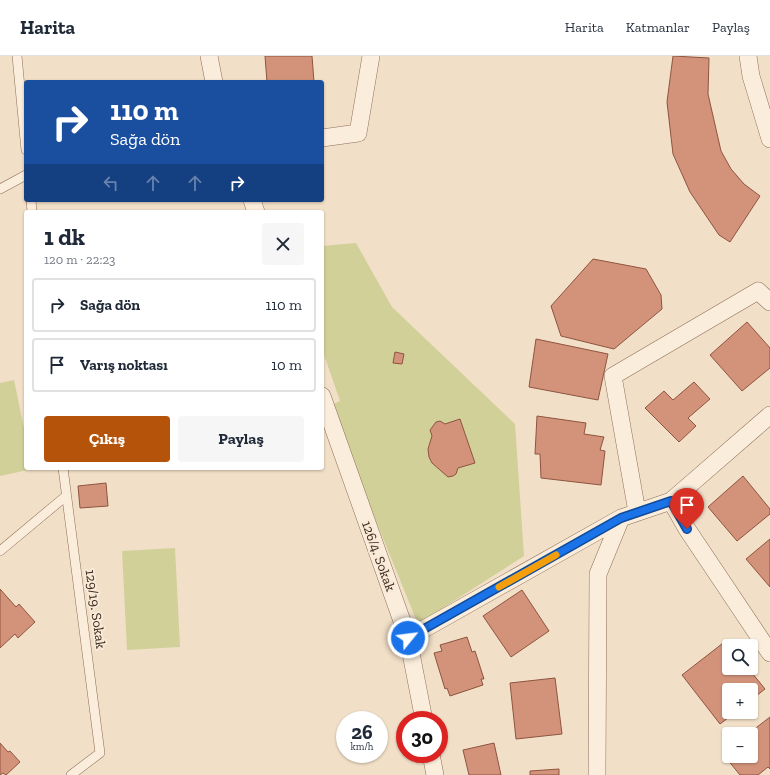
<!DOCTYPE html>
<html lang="tr">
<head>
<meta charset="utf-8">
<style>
  :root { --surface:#fff; --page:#f6f6f7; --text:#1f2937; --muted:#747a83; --line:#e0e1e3; --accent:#b45309 }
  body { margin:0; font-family:"Zilla Slab",serif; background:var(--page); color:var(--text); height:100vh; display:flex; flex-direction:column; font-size:15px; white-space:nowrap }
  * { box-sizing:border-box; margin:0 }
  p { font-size:13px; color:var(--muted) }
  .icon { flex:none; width:22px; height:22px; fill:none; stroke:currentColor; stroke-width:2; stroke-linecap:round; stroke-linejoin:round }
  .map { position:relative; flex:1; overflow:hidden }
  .drawer { position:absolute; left:24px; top:154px; width:300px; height:260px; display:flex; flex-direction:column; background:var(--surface); border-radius:4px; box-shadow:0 1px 3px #0004 }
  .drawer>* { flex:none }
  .hud { position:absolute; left:24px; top:24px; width:300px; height:122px; border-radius:4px; box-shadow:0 1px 3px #0004; background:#1a4fa0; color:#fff; overflow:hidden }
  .fabs { position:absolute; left:722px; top:583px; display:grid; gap:8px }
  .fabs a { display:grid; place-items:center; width:36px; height:36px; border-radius:4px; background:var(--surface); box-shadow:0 1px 3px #0004; font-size:20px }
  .speed { position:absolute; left:336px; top:655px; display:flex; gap:8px; font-size:20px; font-weight:700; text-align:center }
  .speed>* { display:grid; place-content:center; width:52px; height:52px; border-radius:50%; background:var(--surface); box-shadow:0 1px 3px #0004; line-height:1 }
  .speed small { font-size:10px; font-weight:400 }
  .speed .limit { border:6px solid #d22; background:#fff; color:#111 }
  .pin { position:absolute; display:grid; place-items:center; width:34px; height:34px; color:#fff; margin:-41px -17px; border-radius:50% 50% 50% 0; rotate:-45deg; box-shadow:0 0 4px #0007 }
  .pin .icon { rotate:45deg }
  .me { position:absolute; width:44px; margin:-22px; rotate:61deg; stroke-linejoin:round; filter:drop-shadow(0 0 3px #0008) }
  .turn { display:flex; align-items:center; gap:14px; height:84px; padding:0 20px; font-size:18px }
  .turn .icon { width:52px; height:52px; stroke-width:2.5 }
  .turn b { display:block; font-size:28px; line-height:34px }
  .lanes { display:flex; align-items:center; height:38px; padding:0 20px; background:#0003; justify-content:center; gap:20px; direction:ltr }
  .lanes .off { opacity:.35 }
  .round { display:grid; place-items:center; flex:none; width:42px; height:42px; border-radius:4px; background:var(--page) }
  .summary { display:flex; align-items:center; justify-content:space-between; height:68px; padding:0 20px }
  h1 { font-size:24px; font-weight:700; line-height:30px }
  .primary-button { display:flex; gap:8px; margin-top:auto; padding:8px 20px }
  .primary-button a { flex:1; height:46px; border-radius:4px; background:var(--accent); color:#fff; font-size:16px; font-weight:700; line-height:46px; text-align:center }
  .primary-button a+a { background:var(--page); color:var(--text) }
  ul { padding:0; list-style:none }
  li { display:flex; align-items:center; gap:12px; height:54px; margin:0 8px 6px; padding:0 12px; border:2px solid var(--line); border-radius:4px }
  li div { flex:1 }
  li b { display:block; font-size:15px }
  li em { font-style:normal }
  header { display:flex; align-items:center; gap:24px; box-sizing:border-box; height:56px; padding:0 20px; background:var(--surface); border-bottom:1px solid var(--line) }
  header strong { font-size:19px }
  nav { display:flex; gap:22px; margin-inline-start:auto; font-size:14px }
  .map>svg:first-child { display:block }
  .green { fill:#d1d099 }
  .building { fill:#d2937a; stroke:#8f543f }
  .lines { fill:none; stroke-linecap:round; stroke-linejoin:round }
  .service-casing { stroke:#8f6f5a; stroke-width:10 }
  .minor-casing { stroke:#8f6f5a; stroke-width:18 }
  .service { stroke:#fbeddb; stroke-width:9 }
  .minor { stroke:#fbeddb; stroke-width:17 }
  .route-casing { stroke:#114b97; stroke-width:10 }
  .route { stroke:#1a73e8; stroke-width:7 }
  .slow { stroke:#f59e0b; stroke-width:7 }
  .labels { text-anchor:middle; stroke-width:4; stroke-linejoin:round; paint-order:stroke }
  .street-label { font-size:14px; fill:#3e2a1f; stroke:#f8ead7 }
</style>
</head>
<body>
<header>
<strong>Harita</strong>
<nav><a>Harita</a><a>Katmanlar</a><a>Paylaş</a></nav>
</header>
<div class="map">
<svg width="770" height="719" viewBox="0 0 770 719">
  <rect width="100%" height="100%" fill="#f1dfc7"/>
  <path class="green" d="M356,187L392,251L515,368L524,500L418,568L329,350L340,345L322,293V190Z
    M14,324L26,382V412L32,413L0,420V327Z
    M175,492L180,591L127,594L122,495Z"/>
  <path class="building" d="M265,0H312L314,26H267Z
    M673,0L709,2L708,38L721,95L731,113L744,128L760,140L730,186L719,179L690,136L673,98L667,46Z
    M593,203L646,213L661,239L662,253L614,293L561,280L551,250Z
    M747,266L770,292V312L742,335L710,299Z
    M536,283L608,298L598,344L529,331Z
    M395,296L404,298L402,308L393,307Z
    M694,326L710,343L688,362L696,370L679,386L645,352L664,335L673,344Z
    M537,360L586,367L584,378L604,381L600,394L605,395L601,429L541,422L540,398H535Z
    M460,363L475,407L458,412L456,418L453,420L448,421L432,407L429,401L428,393L432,380L430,374L436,366L440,365L445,368Z
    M743,420L770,453V458L737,485L708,451Z
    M106,427L108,450L80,452L78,430Z
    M770,483V531L746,503Z
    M0,533L16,551L19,548L35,566L18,582L15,578L0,592Z
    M522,534L549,575L511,601L483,560Z
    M467,581L472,596L475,595L484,623H481L483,629L450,640L447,632L445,633L434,597L442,595L440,589Z
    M727,584L731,590H729V612H748L765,633L751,644V634H729V656H736L720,668L682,619Z
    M555,622L562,678L516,683L510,627Z
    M770,661V713L768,711L758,719H740L723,698L729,694V700H751V678H748Z
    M0,687L8,696L10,695L20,706L6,719L3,717L0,719Z
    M494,687L501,719H469L463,694Z
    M559,713V719H530V715Z"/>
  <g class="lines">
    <g class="service-casing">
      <path id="service" d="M17,0L26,94
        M0,133L26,119
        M31,144L32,156
        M63,412L100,697L71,719
        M0,495L66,440"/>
    </g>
    <g class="minor-casing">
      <path id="minor" d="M209,0L214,26
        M748,0L751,20L770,83
        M322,82L358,77L371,0
        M252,144L256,156
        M322,340L408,582L424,664
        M770,359L671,445L687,473L770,597
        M637,456L613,320L758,235L770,246
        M408,582L621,462
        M431,698L435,719
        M597,719L598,518L621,462L671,445"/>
    </g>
    <use href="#service" class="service"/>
    <use href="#minor" class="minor"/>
  </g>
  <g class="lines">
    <g class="route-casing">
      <path id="route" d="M408,582L621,462L671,445L687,473"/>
    </g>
    <use href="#route" class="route"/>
    <path class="slow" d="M499,531L556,499"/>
  </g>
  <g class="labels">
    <g class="street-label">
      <text transform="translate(379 500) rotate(70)" y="5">126/4. Sokak</text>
      <text transform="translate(96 553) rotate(82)" y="5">129/19. Sokak</text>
    </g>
  </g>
</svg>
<div class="fabs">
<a><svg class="icon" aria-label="search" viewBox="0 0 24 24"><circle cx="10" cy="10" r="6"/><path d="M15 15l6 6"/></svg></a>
<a>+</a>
<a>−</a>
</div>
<div class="speed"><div>26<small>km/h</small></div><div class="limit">30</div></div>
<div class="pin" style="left:687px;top:473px;background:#d93025"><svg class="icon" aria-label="arrive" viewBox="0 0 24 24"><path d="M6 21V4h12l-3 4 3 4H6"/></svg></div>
<svg class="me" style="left:408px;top:582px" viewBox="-20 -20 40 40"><circle r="17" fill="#1a73e8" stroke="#fff" stroke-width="3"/><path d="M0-11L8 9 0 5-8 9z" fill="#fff"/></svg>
<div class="hud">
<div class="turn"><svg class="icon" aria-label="right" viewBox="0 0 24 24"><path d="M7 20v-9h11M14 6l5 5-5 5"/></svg><div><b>110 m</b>Sağa dön</div></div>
<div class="lanes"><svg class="icon off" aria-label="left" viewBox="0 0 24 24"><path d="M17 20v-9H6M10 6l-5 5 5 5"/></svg><svg class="icon off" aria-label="ahead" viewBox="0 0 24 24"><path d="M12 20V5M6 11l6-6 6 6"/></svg><svg class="icon off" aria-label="ahead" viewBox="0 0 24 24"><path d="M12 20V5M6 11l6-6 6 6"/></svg><svg class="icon" aria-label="right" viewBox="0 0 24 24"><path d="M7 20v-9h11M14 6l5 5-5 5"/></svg></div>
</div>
<section class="drawer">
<div class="summary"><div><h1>1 dk</h1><p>120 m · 22:23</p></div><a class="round"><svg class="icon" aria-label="close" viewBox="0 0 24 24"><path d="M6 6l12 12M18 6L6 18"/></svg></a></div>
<ul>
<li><svg class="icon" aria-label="right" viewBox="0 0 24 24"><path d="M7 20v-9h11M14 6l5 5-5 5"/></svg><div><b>Sağa dön</b></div><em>110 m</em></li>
<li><svg class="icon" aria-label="arrive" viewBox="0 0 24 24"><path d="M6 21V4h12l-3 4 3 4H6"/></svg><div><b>Varış noktası</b></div><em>10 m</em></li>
</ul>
<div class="primary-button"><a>Çıkış</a><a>Paylaş</a></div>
</section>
</div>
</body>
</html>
